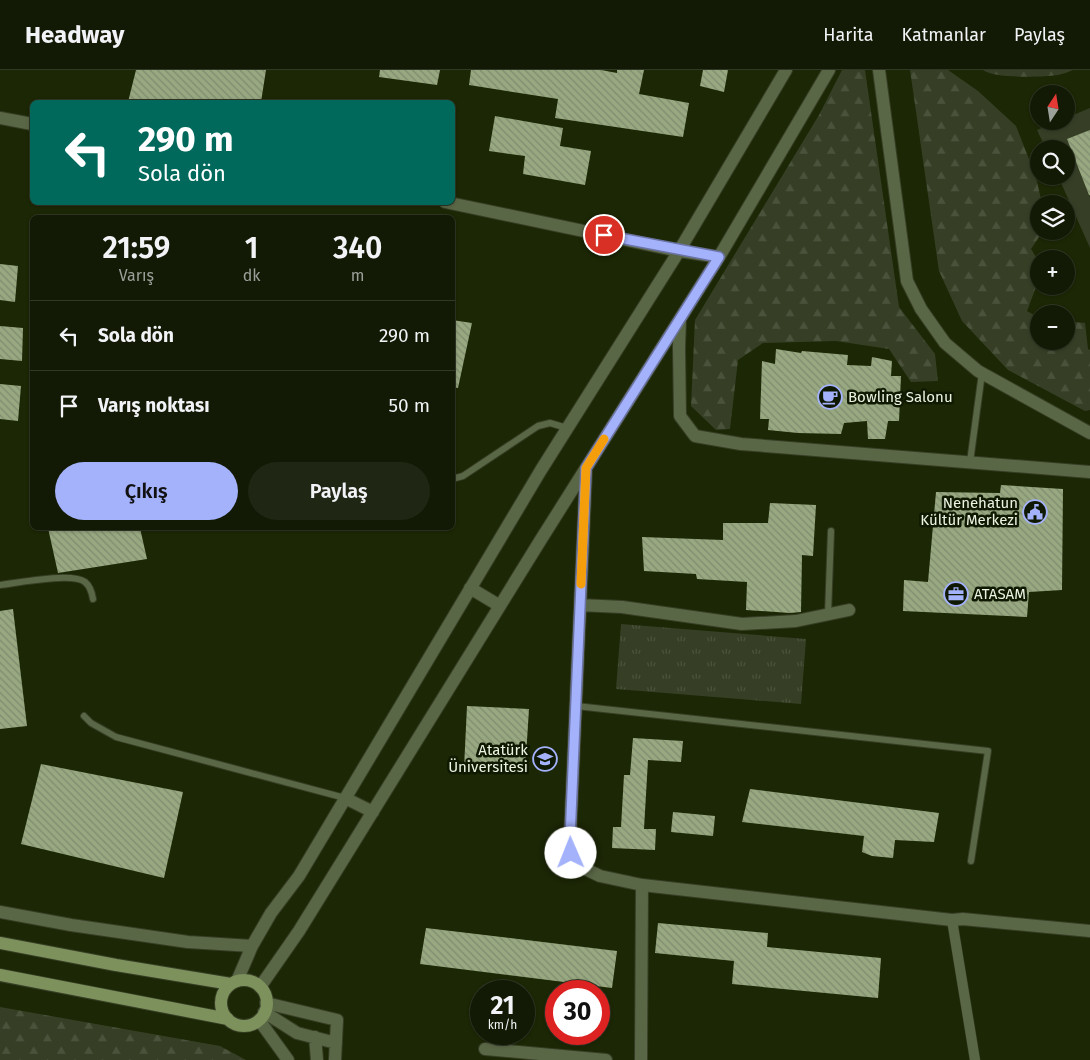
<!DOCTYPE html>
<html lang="tr">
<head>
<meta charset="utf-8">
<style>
  :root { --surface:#121904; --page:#1f2613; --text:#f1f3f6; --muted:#9ca09a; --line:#313826; --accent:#a4b2fc }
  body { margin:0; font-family:"Fira Sans",sans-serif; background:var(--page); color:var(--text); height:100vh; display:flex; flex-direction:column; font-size:19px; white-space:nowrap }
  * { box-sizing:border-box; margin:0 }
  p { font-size:16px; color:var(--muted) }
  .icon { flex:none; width:28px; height:28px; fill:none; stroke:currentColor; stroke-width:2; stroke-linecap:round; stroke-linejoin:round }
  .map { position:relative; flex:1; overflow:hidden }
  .details { position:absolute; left:30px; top:145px; width:425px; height:315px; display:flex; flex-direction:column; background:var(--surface); border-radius:8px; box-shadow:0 1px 4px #0004,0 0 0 1px var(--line) }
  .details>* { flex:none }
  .hud { position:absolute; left:30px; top:30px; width:425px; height:105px; border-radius:8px; box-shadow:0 1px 4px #0004,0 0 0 1px var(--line); background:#00695c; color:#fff; overflow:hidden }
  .needle { width:32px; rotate:12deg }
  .tools { position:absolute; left:1030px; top:15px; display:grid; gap:10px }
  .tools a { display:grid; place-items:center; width:45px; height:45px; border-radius:50%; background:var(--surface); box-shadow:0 1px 4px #0004,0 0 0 1px var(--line); font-size:25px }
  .speed { position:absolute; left:470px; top:910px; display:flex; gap:10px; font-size:25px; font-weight:700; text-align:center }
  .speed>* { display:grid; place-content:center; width:65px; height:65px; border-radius:50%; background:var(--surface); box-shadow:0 1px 4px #0004,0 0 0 1px var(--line); line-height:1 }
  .speed small { font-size:12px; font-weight:400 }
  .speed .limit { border:8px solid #d22; background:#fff; color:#111 }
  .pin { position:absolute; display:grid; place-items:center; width:42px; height:42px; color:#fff; margin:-21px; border:2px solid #fff; border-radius:50%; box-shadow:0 1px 5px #0007 }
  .me { position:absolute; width:55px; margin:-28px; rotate:359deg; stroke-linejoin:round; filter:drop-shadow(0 0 4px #0008) }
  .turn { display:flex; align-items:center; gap:18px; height:105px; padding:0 25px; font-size:22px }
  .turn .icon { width:65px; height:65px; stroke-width:2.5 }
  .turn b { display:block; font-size:35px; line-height:42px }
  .eta { display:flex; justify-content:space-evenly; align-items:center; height:85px; text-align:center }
  .eta b { font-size:30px; font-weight:600; line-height:35px }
  .action { display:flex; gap:10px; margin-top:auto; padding:10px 25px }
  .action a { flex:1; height:58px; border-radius:30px; background:var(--accent); color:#111; font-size:20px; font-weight:600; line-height:58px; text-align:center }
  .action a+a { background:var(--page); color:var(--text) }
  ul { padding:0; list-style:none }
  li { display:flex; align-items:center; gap:15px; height:70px; padding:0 25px; border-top:1px solid var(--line) }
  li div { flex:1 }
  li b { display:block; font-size:19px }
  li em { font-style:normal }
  header { display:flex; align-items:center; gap:30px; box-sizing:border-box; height:70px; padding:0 25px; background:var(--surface); border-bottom:1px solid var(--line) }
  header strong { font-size:24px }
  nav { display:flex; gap:28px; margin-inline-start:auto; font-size:18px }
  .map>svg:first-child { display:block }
  .built { fill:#1c2705; fill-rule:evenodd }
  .green { fill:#363f26 }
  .forest { fill:url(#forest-firs) }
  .park { fill:url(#park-tufts) }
  .building { fill:url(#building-back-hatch) }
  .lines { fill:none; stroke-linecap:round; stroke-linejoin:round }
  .service-casing { stroke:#363e25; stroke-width:8 }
  .pedestrian-casing { stroke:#363e25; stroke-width:11 }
  .minor-casing { stroke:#363e25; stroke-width:14 }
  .secondary-casing { stroke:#363e25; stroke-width:14 }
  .service { stroke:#5a6746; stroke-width:6 }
  .pedestrian { stroke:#5a6746; stroke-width:10 }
  .minor { stroke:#5a6746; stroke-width:12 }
  .secondary { stroke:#7d915c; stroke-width:12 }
  .route-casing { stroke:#6b74a4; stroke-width:12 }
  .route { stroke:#a4b2fc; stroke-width:9 }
  .slow { stroke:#f59e0b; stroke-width:9 }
  .labels { text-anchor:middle; stroke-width:5; stroke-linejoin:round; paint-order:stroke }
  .poi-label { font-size:15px; fill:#ecf3e2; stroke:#0f1801; text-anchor:start }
</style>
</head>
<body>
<header>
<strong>Headway</strong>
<nav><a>Harita</a><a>Katmanlar</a><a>Paylaş</a></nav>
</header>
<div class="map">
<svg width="1090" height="990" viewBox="0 0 1090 990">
  <defs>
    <pattern id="forest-firs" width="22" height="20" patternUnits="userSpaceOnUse" patternTransform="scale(1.25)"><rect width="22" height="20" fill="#363f26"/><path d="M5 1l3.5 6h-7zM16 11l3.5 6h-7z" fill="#4a523b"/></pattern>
    <pattern id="park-tufts" width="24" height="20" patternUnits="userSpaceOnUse" patternTransform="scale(1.25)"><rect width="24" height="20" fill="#363f26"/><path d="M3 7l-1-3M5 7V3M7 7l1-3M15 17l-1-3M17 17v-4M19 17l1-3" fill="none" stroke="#4a523b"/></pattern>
    <pattern id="building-back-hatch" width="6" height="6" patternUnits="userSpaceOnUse" patternTransform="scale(1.25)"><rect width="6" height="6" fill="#98a881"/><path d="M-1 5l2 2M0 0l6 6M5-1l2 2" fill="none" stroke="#808c6f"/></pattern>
  </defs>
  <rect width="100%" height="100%" fill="#182106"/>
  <path class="built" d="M0,0H1090V990H0ZM1039,24H1066V51H1039ZM32,32H452V132H32ZM1039,79H1066V106H1039ZM1039,134H1066V161H1039ZM32,148H452V458H32ZM1039,189H1066V216H1039ZM1039,244H1066V271H1039ZM481,921H524V964H481ZM556,921H599V964H556Z"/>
  <path class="green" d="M1090,38V178L1058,106H1066V79H1046L1037,60L1058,51H1066V48Z"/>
  <path class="forest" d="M842,0H865L899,237L935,284L938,311L911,312L889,279L836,271L763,273L738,290L730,359L716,360L691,336L695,250L819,45Z
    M910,0H948L978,21L1016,56L1036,107L1042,134H1039V161H1043L1031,179L1039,192V209L1027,241L1039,248V271H1066V251L1085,253L1088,279L1090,280V340L1085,341L1008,300L962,251L939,201Z
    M983,0H1073C1068,2 1063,4 1058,5C1042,7 995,9 983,0Z
    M0,937L220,976L246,990H0Z"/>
  <path class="park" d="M621,554L806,569L801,634L616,619Z"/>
  <path class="building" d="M136,0H266L261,32H128Z
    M380,0H440L437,15L379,7Z
    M471,0H601L617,3V0H644L639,24L689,33L683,67L555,48L558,29L469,15Z
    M703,0H728L724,22L700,16Z
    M495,46L563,58L560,76L591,81L585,115L523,104L525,86L489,81Z
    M1090,60V125H1089L1067,69Z
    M0,194L18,196L15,232L0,230Z
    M452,250L472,253L458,318L452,317Z
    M0,256L23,258L22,291L0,289Z
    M776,279L801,283L802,281L848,285L847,295L871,296L872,287L892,291L891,306H901L899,351H888L885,369H868L867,351L844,353L841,364L798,363L768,360L769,349H760L762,291L775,294Z
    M0,314L21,316L18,351L0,349Z
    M1001,415L1063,419L1062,520L1029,522L1027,547L903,541L904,510L928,512L936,422L1000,423Z
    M770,433L816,435L813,486L802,485L801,542L790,543L746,540L747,512L697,509L696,504L644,501L642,467L723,470V453H768Z
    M48,458H140L147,489L58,503Z
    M13,539L27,656L0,659V541Z
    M467,636L529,639L525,702L464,698Z
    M633,668L683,671L681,692L648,690L644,759H656L655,780L612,778L613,757H621L624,705H630Z
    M41,694L183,722L164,808L21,774Z
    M750,719L939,743L934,772L895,770L893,788L872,786L862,782L864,766L742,752Z
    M673,742L715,746L713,766L671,762Z
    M658,853L768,863L767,877L881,888L878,928L732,914L734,891L655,883Z
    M426,858L617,881L612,918L420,894Z"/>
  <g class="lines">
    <g class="service-casing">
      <path id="service" d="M970,392L982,303
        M452,409L463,406L538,356L550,353L567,358
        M0,515C17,513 72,502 85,512C90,516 92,523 93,529
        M828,544L831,461
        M576,636L988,681L971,791
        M84,646L91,653L116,667L345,728"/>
    </g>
    <g class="pedestrian-casing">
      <path id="pedestrian" d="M952,850L975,990"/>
    </g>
    <g class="minor-casing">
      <path id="minor" d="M879,0L907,211L921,239L945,273L978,301L1090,363
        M0,48L32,54
        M445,132L679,181L719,187
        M680,249L679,278L680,346L695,366L741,374L1090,402
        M586,401L570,768L571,783L577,795L600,806L642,815L952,850L963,849L1090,861
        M470,518L500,536
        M580,535L622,537L742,554L796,551L849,540
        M345,728L373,742
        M0,842L71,855L188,872L252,876
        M237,911L252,876L271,843L299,806L541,400L679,181L786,0
        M260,917L299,861L540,471L719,187L829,0
        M266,933L337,950L335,990
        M264,942L297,963L336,973
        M259,950L288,990
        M315,967L317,990
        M485,979L606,990
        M641,990L642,815"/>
    </g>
    <g class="secondary-casing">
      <path id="secondary" d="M0,873L116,895L231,914
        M0,905L228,949
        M221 933a23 23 0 1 1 46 0a23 23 0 1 1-46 0Z"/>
    </g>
    <use href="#service" class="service"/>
    <use href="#pedestrian" class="pedestrian"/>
    <use href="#minor" class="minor"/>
    <use href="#secondary" class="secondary"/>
  </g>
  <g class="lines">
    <g class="route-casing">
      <path id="route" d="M571,783L570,768L586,398L719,187L604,165"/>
    </g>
    <use href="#route" class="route"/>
    <path class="slow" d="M581,514L586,398L604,369"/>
  </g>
  <defs>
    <g id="cafe-ring" transform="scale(1.25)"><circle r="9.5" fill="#0f1801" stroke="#a4b2fc" stroke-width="1.5"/><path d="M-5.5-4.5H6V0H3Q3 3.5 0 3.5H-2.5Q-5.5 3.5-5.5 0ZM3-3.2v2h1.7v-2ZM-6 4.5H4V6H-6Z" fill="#a4b2fc"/></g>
    <g id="civic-ring" transform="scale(1.25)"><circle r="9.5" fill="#0f1801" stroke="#a4b2fc" stroke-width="1.5"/><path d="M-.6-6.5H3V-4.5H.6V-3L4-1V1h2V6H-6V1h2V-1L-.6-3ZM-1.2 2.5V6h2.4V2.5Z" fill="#a4b2fc"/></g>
    <g id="office-ring" transform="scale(1.25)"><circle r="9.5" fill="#0f1801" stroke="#a4b2fc" stroke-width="1.5"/><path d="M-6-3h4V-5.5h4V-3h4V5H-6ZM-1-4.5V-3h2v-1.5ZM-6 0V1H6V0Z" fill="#a4b2fc"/></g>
    <g id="university-ring" transform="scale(1.25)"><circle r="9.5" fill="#0f1801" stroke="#a4b2fc" stroke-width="1.5"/><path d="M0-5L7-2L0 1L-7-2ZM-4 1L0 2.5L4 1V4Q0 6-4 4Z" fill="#a4b2fc"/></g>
  </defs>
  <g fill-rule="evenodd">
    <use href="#cafe-ring" x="830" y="327"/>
    <use href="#civic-ring" x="1035" y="442"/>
    <use href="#office-ring" x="956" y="524"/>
    <use href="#university-ring" x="545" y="689"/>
  </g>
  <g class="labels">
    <g class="poi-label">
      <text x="848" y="332">Bowling Salonu</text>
      <text x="1018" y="438" text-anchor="end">Nenehatun<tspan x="1018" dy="17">Kültür Merkezi</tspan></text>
      <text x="974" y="529">ATASAM</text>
      <text x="528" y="685" text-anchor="end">Atatürk<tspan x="528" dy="17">Üniversitesi</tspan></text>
    </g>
  </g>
</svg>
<div class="tools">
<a><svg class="needle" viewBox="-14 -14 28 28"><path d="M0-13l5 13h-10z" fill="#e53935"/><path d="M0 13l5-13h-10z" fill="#9ca09a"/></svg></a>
<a><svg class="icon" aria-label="search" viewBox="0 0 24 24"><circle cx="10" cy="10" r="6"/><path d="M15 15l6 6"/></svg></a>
<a><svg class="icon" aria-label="layers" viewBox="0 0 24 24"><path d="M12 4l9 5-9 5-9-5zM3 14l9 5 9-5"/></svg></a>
<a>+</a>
<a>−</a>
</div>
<div class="speed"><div>21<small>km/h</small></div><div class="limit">30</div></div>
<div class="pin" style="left:604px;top:165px;background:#d93025"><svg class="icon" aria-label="arrive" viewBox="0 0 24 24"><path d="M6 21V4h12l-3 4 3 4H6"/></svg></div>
<svg class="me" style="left:571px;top:783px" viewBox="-20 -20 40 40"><circle r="19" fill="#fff"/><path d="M0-13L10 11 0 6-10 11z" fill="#a4b2fc"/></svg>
<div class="hud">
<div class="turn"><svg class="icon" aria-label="left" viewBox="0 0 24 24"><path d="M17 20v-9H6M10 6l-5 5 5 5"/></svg><div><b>290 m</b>Sola dön</div></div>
</div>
<section class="details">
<div class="eta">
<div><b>21:59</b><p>Varış</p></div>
<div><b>1</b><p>dk</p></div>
<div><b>340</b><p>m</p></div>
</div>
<ul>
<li><svg class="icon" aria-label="left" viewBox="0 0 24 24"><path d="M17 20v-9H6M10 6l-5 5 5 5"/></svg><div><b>Sola dön</b></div><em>290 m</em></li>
<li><svg class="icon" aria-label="arrive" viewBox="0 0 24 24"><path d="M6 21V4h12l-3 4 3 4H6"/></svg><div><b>Varış noktası</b></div><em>50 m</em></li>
</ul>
<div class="action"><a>Çıkış</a><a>Paylaş</a></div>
</section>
</div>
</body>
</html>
